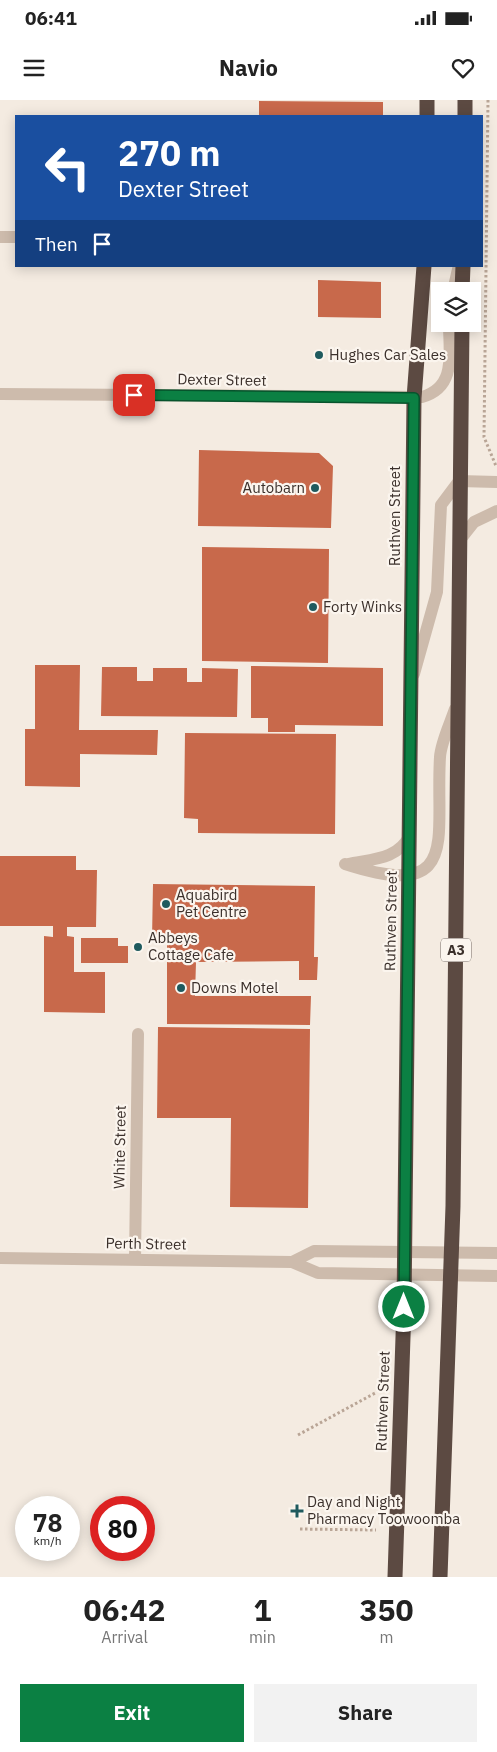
<!DOCTYPE html>
<html lang="en">
<head>
<meta charset="utf-8">
<style>
  :root { --surface:#fff; --page:#f2f2f2; --text:#222; --muted:#767676; --accent:#0b8043 }
  body { margin:0; font-family:"IBM Plex Sans",sans-serif; background:var(--page); color:var(--text); height:100vh; display:flex; flex-direction:column; font-size:19px; white-space:nowrap }
  * { box-sizing:border-box; margin:0 }
  p { font-size:16px; color:var(--muted) }
  .icon { flex:none; width:28px; height:28px; fill:none; stroke:currentColor; stroke-width:2; stroke-linecap:round; stroke-linejoin:round }
  .map { position:relative; height:1477px; overflow:hidden }
  .sheet { display:flex; flex-direction:column; background:var(--surface); flex:1 }
  .sheet>* { flex:none }
  .hud { position:absolute; left:15px; top:15px; width:468px; height:152px; border-radius:0px; box-shadow:0 2px 12px #0003; background:#1a4fa0; color:#fff; overflow:hidden }
  .tools { position:absolute; left:431px; top:182px; display:grid; gap:10px }
  .tools a { display:grid; place-items:center; width:50px; height:50px; border-radius:0px; background:var(--surface); box-shadow:0 2px 12px #0003; font-size:25px }
  .speed { position:absolute; left:15px; top:1396px; display:flex; gap:10px; font-size:25px; font-weight:700; text-align:center }
  .speed>* { display:grid; place-content:center; width:65px; height:65px; border-radius:50%; background:var(--surface); box-shadow:0 2px 12px #0003; line-height:1 }
  .speed small { font-size:12px; font-weight:400 }
  .speed .limit { border:8px solid #d22; background:#fff; color:#111 }
  .pin { position:absolute; display:grid; place-items:center; width:42px; height:42px; color:#fff; margin:-21px; border-radius:10px; box-shadow:0 2px 8px #0006 }
  .me { position:absolute; width:55px; margin:-28px; rotate:0deg; stroke-linejoin:round; filter:drop-shadow(0 0 4px #0008) }
  .turn { display:flex; align-items:center; gap:18px; height:105px; padding:0 20px; font-size:22px }
  .turn .icon { width:65px; height:65px; stroke-width:2.5 }
  .turn b { display:block; font-size:35px; line-height:42px }
  .then { display:flex; align-items:center; height:48px; padding:0 20px; background:#0003; gap:10px; font-size:19px }
  .eta { display:flex; justify-content:space-evenly; align-items:center; height:85px; text-align:center }
  .eta b { font-size:30px; font-weight:700; line-height:35px }
  .action { display:flex; gap:10px; margin-top:auto; padding:10px 20px }
  .action a { flex:1; height:58px; border-radius:0px; background:var(--accent); color:#fff; font-size:20px; font-weight:700; line-height:58px; text-align:center }
  .action a+a { background:var(--page); color:var(--text) }
  .status { display:flex; justify-content:space-between; align-items:center; height:35px; padding:0 25px; background:var(--surface); direction:ltr }
  .status svg { height:14px; fill:currentColor }
  header { display:flex; justify-content:space-between; align-items:center; height:65px; padding:0 20px; background:var(--surface); font-size:22px; font-weight:700 }
  .map>svg:first-child { display:block }
  .building { fill:#c8694b }
  .lines { fill:none; stroke-linecap:round; stroke-linejoin:round }
  .path { stroke:#b9a596; stroke-width:3; stroke-dasharray:2.5 2.5; stroke-linecap:butt }
  .minor { stroke:#cdbbac; stroke-width:12 }
  .highway { stroke:#5c4a42; stroke-width:15 }
  .route-casing { stroke:#07532c; stroke-width:12 }
  .route { stroke:#0b8043; stroke-width:9 }
  .poi-dot { fill:#1f5a5e; stroke:#fbf5ee; stroke-width:2 }
  .labels { text-anchor:middle; stroke-width:4.5; stroke-linejoin:round; paint-order:stroke }
  .shield { fill:#fbf5ee; stroke:#756b66; stroke-width:1 }
  .shield-label { font-size:14px; font-weight:bold; fill:#3b302b }
  .poi-label { font-size:15px; fill:#3b302b; stroke:#fbf5ee; text-anchor:start }
  .street-label { font-size:15px; fill:#3b302b; stroke:#fbf5ee }
</style>
</head>
<body>
<div class="status"><b>06:41</b><svg viewBox="0 0 49 12"><path d="M0 12V9h3v3zM5 12V6h3v6zM10 12V3h3v9zM15 12V0h3v12zM26 1h20v11H26zM47 4h2v5h-2z"/></svg></div>
<header><svg class="icon" aria-label="menu" viewBox="0 0 24 24"><path d="M4 6h16M4 12h16M4 18h16"/></svg>Navio<svg class="icon" aria-label="heart" viewBox="0 0 24 24"><path d="M12 20l-8-8c-3-5 5-10 8-4 3-6 11-1 8 4z"/></svg></header>
<div class="map">
<svg width="497" height="1477" viewBox="0 0 497 1477">
  <rect width="100%" height="100%" fill="#f4ebe1"/>
  <path class="building" d="M259,1L383,2V16H259Z
    M318,180L381,182V218L318,217Z
    M199,350L319,353L333,366L331,428L198,426Z
    M202,447L329,449L328,563L202,561Z
    M35,565H80L79,630H158L157,655L80,654V687L25,686V629H35Z
    M251,566L383,568V626L295,625V632H268V618H251Z
    M102,567H137V581H153V568H187V582H202V568L238,569L237,617L101,616Z
    M185,633L336,634L335,734L198,733V719L184,718Z
    M0,756H76V770H97L96,827H67V836L74,837V872H105V913L44,912V836L53,837V826H0Z
    M153,784L315,786L314,857H318L317,880H299V861L196,862L195,896H311L310,925L167,924V842L196,843V839H152Z
    M81,838H118V846H128V863H81Z
    M158,927L310,929L308,1108L230,1107L231,1018H157Z"/>
  <g class="lines">
    <path class="path" d="M488,0L484,337L496,366
      M298,1335L377,1292
      M300,1429L376,1430"/>
    <path class="minor" d="M0,137H16
      M453,191L458,169
      M0,294L422,297C457,287 449,253 449,224
      M459,441L474,422L497,411
      M414,574L437,492L441,405L459,381L497,382
      M345,764C462,802 435,739 440,657C441,642 450,624 455,609
      M348,764C371,759 398,760 410,735
      M0,1158L292,1162L318,1173L497,1176
      M135,1160L138,934
      M292,1162L314,1151L497,1153"/>
    <path class="highway" d="M427,16V0
      M465,16V0
      M462,191L463,166
      M395,1477L404,1207L414,298L424,166
      M440,1477L453,1106L462,224"/>
  </g>
  <g class="lines">
    <g class="route-casing">
      <path id="route" d="M134,295L414,298L404,1207"/>
    </g>
    <use href="#route" class="route"/>
  </g>
  <g class="poi-dot">
    <circle cx="319" cy="255" r="5"/>
    <circle cx="315" cy="388" r="5"/>
    <circle cx="313" cy="507" r="5"/>
    <circle cx="166" cy="804" r="5"/>
    <circle cx="138" cy="847" r="5"/>
    <circle cx="181" cy="888" r="5"/>
    <path d="M294.5 1403.5h5v5h5v5h-5v5h-5v-5h-5v-5h5z"/>
  </g>
  <g class="labels">
    <rect class="shield" x="441" y="838.5" width="30" height="23" rx="4"/>
    <g class="shield-label">
      <text x="456" y="855">A3</text>
    </g>
    <g class="poi-label">
      <text x="329" y="260">Hughes Car Sales</text>
      <text x="305" y="393" text-anchor="end">Autobarn</text>
      <text x="323" y="512">Forty Winks</text>
      <text x="176" y="800">Aquabird<tspan x="176" dy="17">Pet Centre</tspan></text>
      <text x="148" y="843">Abbeys<tspan x="148" dy="17">Cottage Cafe</tspan></text>
      <text x="191" y="893">Downs Motel</text>
      <text x="307" y="1407">Day and Night<tspan x="307" dy="17">Pharmacy Toowoomba</tspan></text>
    </g>
    <g class="street-label">
      <text transform="translate(222 280) rotate(1)" y="5">Dexter Street</text>
      <text transform="translate(395 416) rotate(-90)" y="5">Ruthven Street</text>
      <text transform="translate(391 821) rotate(-89)" y="5">Ruthven Street</text>
      <text transform="translate(120 1047) rotate(-89)" y="5">White Street</text>
      <text transform="translate(146 1144) rotate(1)" y="5">Perth Street</text>
      <text transform="translate(383 1301) rotate(-88)" y="5">Ruthven Street</text>
    </g>
  </g>
</svg>
<div class="tools">
<a><svg class="icon" aria-label="layers" viewBox="0 0 24 24"><path d="M12 4l9 5-9 5-9-5zM3 14l9 5 9-5"/></svg></a>
</div>
<div class="speed"><div>78<small>km/h</small></div><div class="limit">80</div></div>
<div class="pin" style="left:134px;top:295px;background:#d93025"><svg class="icon" aria-label="arrive" viewBox="0 0 24 24"><path d="M6 21V4h12l-3 4 3 4H6"/></svg></div>
<svg class="me" style="left:404px;top:1207px" viewBox="-20 -20 40 40"><circle r="17" fill="#0b8043" stroke="#fff" stroke-width="3"/><path d="M0-11L8 9 0 5-8 9z" fill="#fff"/></svg>
<div class="hud">
<div class="turn"><svg class="icon" aria-label="left" viewBox="0 0 24 24"><path d="M17 20v-9H6M10 6l-5 5 5 5"/></svg><div><b>270 m</b>Dexter Street</div></div>
<div class="then">Then<svg class="icon" aria-label="arrive" viewBox="0 0 24 24"><path d="M6 21V4h12l-3 4 3 4H6"/></svg></div>
</div>
</div>
<section class="sheet">
<div class="eta">
<div><b>06:42</b><p>Arrival</p></div>
<div><b>1</b><p>min</p></div>
<div><b>350</b><p>m</p></div>
</div>
<div class="action"><a>Exit</a><a>Share</a></div>
</section>
</body>
</html>
